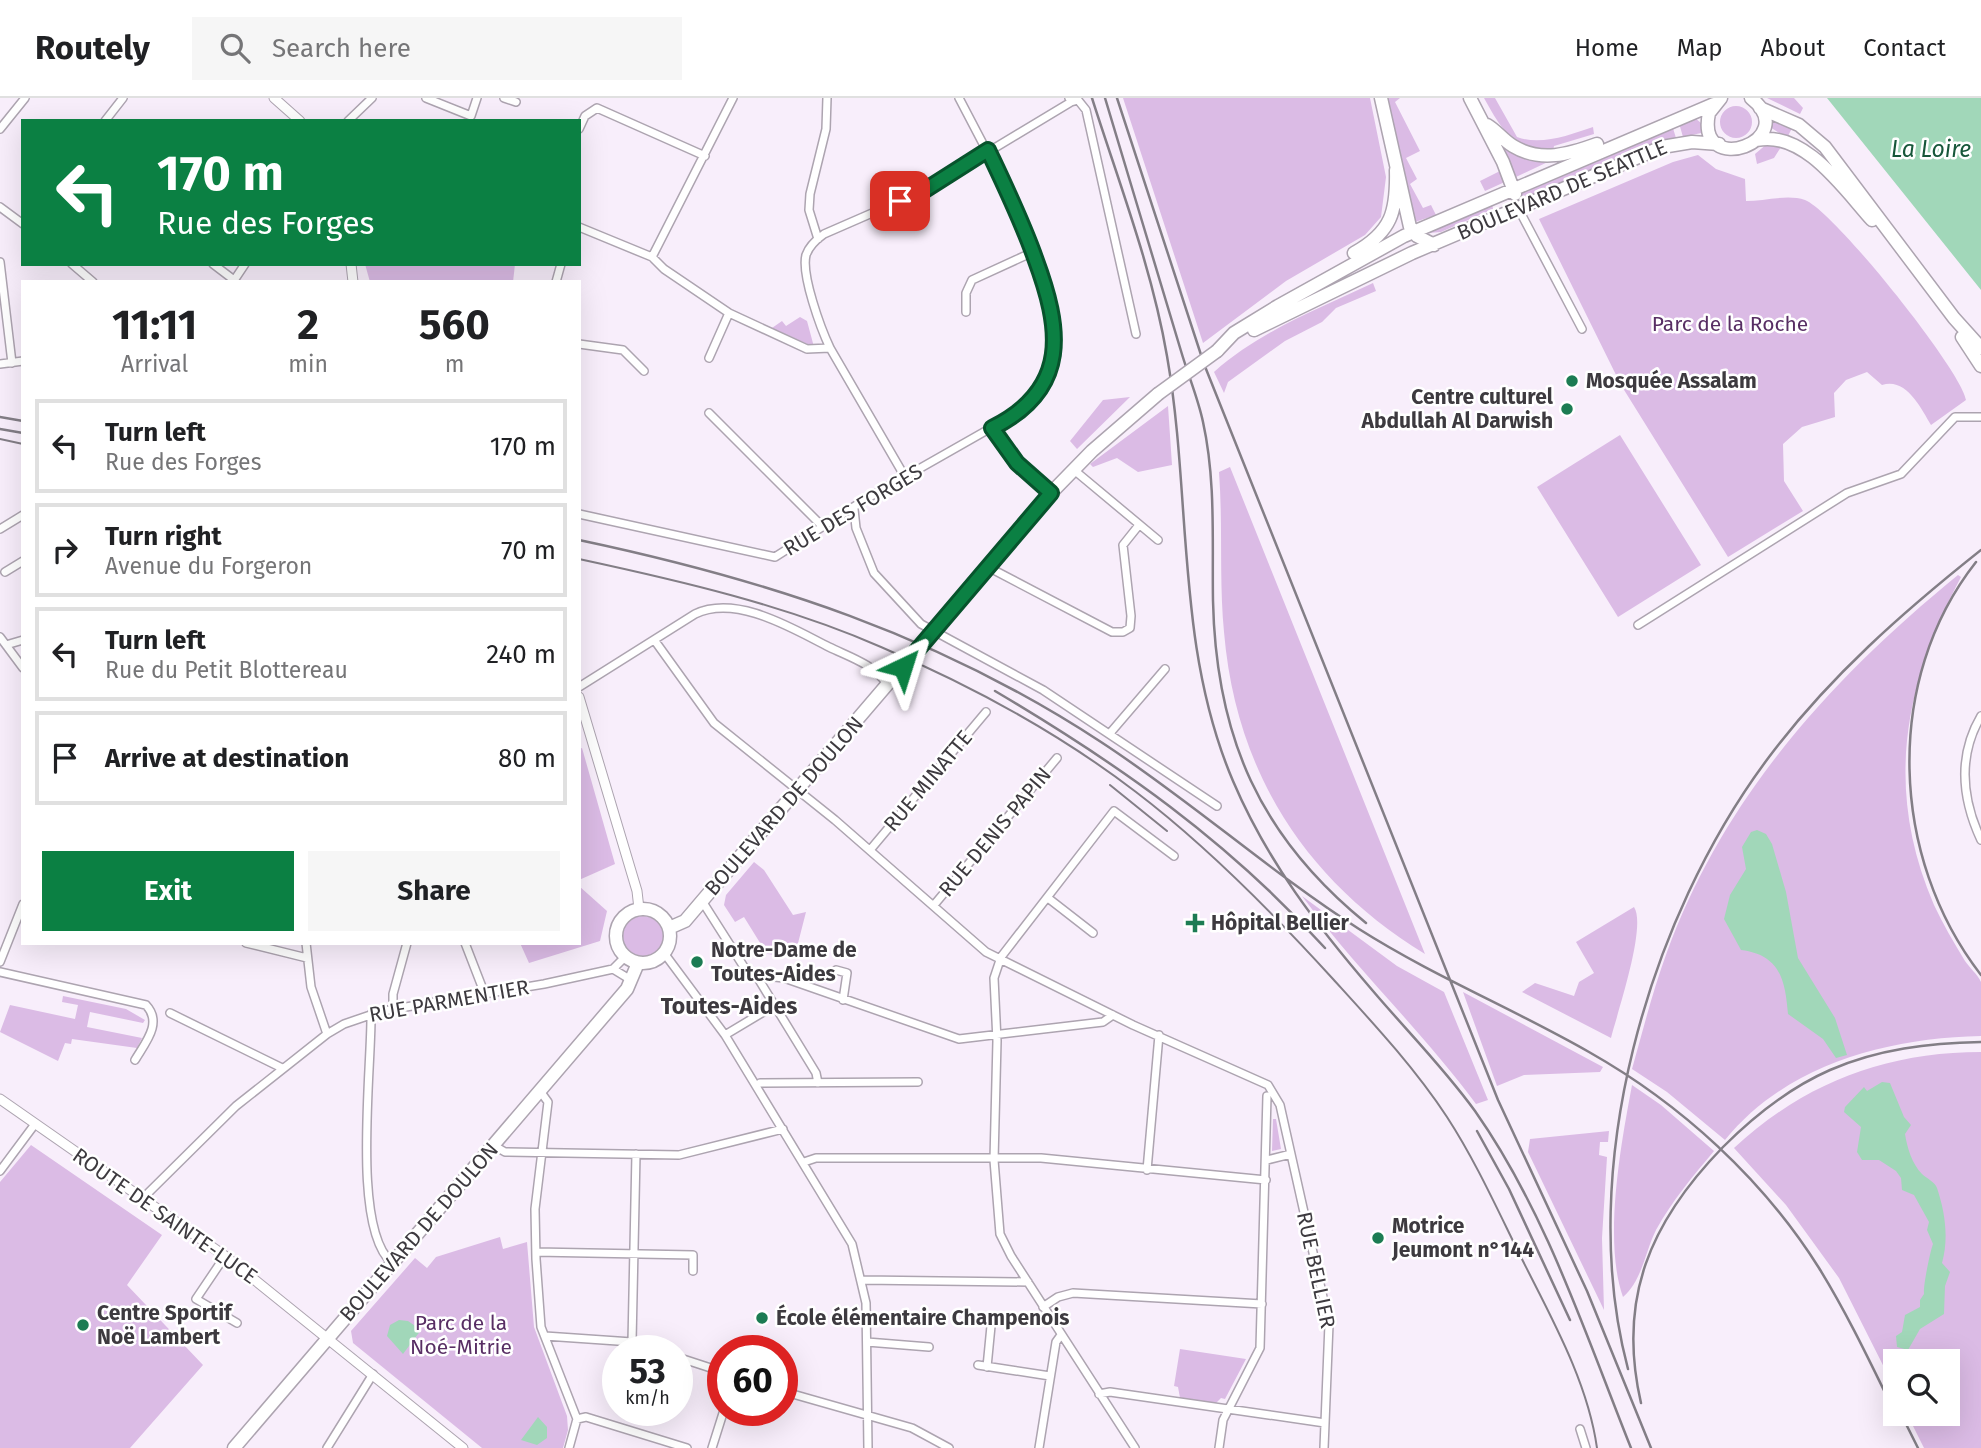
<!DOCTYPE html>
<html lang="en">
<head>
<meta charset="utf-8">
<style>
  :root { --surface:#fff; --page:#f6f6f6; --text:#202124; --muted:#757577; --line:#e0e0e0; --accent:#0b8043 }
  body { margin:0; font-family:"Fira Sans",sans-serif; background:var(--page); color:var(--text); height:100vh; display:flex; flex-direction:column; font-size:26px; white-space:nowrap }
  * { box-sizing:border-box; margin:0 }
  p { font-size:23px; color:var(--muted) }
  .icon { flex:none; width:38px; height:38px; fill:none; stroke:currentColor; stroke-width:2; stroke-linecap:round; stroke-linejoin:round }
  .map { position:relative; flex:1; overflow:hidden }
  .panel { position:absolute; left:21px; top:182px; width:560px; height:665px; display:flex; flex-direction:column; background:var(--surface); border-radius:0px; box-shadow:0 7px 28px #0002 }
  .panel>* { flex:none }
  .hud { position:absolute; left:21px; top:21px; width:560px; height:147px; border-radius:0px; box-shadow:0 7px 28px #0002; background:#0b8043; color:#fff; overflow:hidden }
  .tools { position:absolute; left:1883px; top:1251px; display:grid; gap:14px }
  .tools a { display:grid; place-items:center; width:77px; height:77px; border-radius:0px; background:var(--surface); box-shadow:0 7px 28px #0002; font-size:35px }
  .speed { position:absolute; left:602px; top:1237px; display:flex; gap:14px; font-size:35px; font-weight:700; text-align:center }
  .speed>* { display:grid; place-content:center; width:91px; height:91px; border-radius:50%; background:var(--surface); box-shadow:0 7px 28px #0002; line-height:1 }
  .speed small { font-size:18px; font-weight:400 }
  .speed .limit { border:10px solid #d22; background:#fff; color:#111 }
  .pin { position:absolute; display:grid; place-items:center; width:60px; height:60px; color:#fff; margin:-30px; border-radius:14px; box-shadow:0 4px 10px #0006 }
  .me { position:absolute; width:77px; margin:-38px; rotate:41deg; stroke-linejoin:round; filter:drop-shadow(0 0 5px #0008) }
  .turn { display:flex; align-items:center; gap:24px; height:147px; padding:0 21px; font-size:32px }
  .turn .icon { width:91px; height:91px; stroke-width:2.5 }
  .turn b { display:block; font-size:49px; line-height:60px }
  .eta { display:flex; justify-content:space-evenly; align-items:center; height:119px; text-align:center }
  .eta b { font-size:42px; font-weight:700; line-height:49px }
  .button { display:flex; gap:14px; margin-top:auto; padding:14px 21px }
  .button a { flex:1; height:80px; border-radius:0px; background:var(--accent); color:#fff; font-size:28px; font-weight:700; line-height:80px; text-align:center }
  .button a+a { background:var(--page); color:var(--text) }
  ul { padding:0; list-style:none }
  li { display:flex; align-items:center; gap:21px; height:94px; margin:0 14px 10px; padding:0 7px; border:4px solid var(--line); border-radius:0px }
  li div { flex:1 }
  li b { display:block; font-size:26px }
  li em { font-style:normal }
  header { display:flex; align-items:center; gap:42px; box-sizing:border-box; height:98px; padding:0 35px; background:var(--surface); border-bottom:2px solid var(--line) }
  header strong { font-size:33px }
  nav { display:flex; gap:38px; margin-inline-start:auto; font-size:24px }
  .search { width:490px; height:63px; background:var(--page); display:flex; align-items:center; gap:18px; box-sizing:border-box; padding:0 24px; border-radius:0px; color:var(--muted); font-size:26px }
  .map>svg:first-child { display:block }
  .green { fill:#dbbbe5 }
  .water { fill:#a1d7b9 }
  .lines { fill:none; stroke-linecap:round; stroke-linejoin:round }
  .minor-casing { stroke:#ada4b0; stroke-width:10 }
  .tertiary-casing { stroke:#ada4b0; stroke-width:11 }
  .primary-casing { stroke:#ada4b0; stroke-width:15 }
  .minor { stroke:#fff; stroke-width:7 }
  .tertiary { stroke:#fff; stroke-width:9 }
  .primary { stroke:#fff; stroke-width:12 }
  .tram { stroke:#837e86; stroke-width:2 }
  .rail { stroke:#837e86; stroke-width:2.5 }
  .primary-bridge-casing { stroke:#ada4b0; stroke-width:15; stroke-linecap:butt }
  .primary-bridge { stroke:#fff; stroke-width:12 }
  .route-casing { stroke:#07532c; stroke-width:18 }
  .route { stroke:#0b8043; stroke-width:12 }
  .poi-dot { fill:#1c7c53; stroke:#fff; stroke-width:2.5 }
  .labels { text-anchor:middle; stroke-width:5; stroke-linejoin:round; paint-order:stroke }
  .street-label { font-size:21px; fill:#3d3a3f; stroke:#fff }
  .park-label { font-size:21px; fill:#582e64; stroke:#fff }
  .poi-label { font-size:21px; font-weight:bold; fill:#3d3a3f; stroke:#fff; text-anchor:start }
  .water-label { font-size:23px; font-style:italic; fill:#17573a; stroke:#fff }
  .neighbourhood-label { font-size:23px; font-weight:bold; fill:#3d3a3f; stroke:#fff }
</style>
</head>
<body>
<header>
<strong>Routely</strong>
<div class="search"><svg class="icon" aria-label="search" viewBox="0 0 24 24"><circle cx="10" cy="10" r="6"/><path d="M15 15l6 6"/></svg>Search here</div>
<nav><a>Home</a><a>Map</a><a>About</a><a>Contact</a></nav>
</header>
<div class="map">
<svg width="1981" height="1350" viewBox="0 0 1981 1350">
  <rect width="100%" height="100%" fill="#f8eefb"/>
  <path class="green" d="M1123,0H1370L1386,79L1381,119L1365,137L1286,183L1203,245Z
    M1387,0H1400L1395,4L1420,53L1406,60L1417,81L1410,86L1423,110L1431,107L1436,117L1415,124Z
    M1484,0H1495L1517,39C1541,48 1569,37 1593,29L1594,36L1554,48L1553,53C1511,47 1504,36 1484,0Z
    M1767,0H1794L1803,10L1800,16Z
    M1720 24a16 16 0 1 1 32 0a16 16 0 1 1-32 0Z
    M1695,20L1701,25V35L1683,39L1679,25Z
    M1773,21L1793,28L1787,40L1770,29Z
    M1672,27L1676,40L1517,106L1520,93Z
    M1497,45L1552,62L1516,79Z
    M1768,45L1781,49L1774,60L1757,66L1755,56Z
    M1698,57L1716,71L1745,81L1746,103C1764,103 1788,96 1805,102C1834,113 1962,273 1966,302L1931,327C1921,310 1906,279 1882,287L1867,274L1846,282L1834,295L1835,319L1802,329L1783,346L1784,383L1803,413L1728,459L1621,287L1539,121L1673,64Z
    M1502,72L1507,83L1485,93L1480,83Z
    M1492,106L1493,111L1441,134L1428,135Z
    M365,166H515L513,184H370Z
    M1373,185L1376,193L1336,210L1322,224L1285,243L1228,284L1224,295L1214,274C1260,233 1318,211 1373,185Z
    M800,219L807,223L814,249L772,230L782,223L786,228Z
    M1130,299L1077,351L1070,343L1103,302Z
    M1168,308L1172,367L1138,374L1117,360L1093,369L1090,366Z
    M1620,337L1701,467L1618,519L1537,389Z
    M1230,369L1425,856C1306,783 1236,675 1224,534C1219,481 1223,428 1219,374Z
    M1958,477L1961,479C1904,587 1884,691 1934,807C1943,826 1954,845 1965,863C1969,869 1978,877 1981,884C1981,898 1981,923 1981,938C1887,940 1787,966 1725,1042L1667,994L1632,971C1643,932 1653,892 1667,854C1724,698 1832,580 1958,477Z
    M582,650L615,766L579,782V651Z
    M754,764L764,772L793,817L806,814L796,853L778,857L767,856L744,819L735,824L724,807L726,797Z
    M579,788L607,813L600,843L529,865L520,845H579Z
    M1302,798L1397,868L1444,894L1488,1002L1476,1006C1422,933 1356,871 1302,798Z
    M1634,809C1647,828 1617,916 1611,940L1522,894L1535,885L1574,898L1579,884L1594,875L1576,844Z
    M623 838a20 20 0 1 1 40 0a20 20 0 1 1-40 0Z
    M1463,894L1603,969L1600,974L1524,977L1497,988Z
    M63,898L126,911L145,922L143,925L90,914L87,929L142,940L137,950L72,941L71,946L65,945L58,963L0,934L10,907L75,921L78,907L62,904Z
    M1981,954V1350H1924L1907,1316H1948V1264H1895V1291L1839,1180L1786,1107L1734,1050C1804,985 1886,954 1981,954Z
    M1632,987L1661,1007L1714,1053C1693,1078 1672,1103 1656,1132C1645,1154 1642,1183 1623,1199C1603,1143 1621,1046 1632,987Z
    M1273,1021H1276L1281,1051L1272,1053Z
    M1609,1033L1608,1044H1600L1599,1057L1607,1059L1602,1140L1604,1212L1528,1054L1530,1041Z
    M31,1047L162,1137L127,1187L203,1267L130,1350H0V1084Z
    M500,1139L503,1151L527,1144L534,1229L567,1318L568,1332L563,1350H482L353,1245L351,1233L415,1160L427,1170L436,1159Z
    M1180,1251L1246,1261L1225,1301L1221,1300L1215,1306L1180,1300L1178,1289L1174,1288Z"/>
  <path class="water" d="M1827,0H1981V192Z
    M1757,732L1766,736L1772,746L1786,794L1798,860L1835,920L1847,957L1836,960L1823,941L1788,916C1785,883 1781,857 1741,852L1724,821L1730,797L1746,771L1742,749L1751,734Z
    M1882,984L1890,985L1904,1019L1911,1027L1905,1036C1907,1049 1912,1066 1922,1076C1926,1080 1935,1084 1937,1090C1945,1114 1949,1140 1942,1165L1950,1174L1945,1188L1944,1216L1920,1231L1908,1252L1897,1249L1896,1238L1902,1234L1905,1217L1920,1209V1202L1924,1196C1923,1188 1930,1154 1933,1146L1927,1132L1929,1124L1914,1097L1902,1092L1901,1080L1896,1073L1879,1062H1862L1857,1054L1861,1029L1844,1014L1845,1009L1864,989L1867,993Z
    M399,1222L408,1223L421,1232L403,1256L387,1238L390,1227Z
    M538,1319L547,1329V1340L537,1347L521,1342Z"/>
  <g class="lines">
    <g class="minor-casing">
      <path id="minor" d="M426,0L471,18L477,0
        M504,0L516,4
        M1071,4L1078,2L1086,12L1136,236
        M105,23L123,0
        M348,23L372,0
        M0,31L25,0
        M579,31L585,18L597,10L705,58
        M0,109L23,126
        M1518,110L1582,231
        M579,129L652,159L664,171L729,215L807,251L830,250L905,379
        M818,141L809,112L810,96L826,31L827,0
        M652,159L733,0
        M0,164L12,265
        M72,166L93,184
        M213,166L234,182
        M233,184L245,166
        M556,184L561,166
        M966,214V195L972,182L1033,154
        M579,246L623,252L644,273
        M830,250C821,231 801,177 806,157C809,148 817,141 824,136L925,92L1071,4L1069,0
        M709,260L729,215
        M0,266L23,263
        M709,315L822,428
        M992,330L1017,365L1051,395
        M1074,372L1158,442
        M854,411L856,430L874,475L921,526L1043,592L1217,708
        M579,416L775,459L866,401L1019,314L1037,295L1048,273L1055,228L1049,199L1015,107L959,0
        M0,431L23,417
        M988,469L1112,534H1123L1130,530L1131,518L1123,447L1139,427
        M5,474L23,463
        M1638,527L1847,395L1901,376L1955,319H1981
        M0,539L23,570
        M655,543L714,625L835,722L986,854L1133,927L1268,987L1280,1007L1329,1226L1324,1350
        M6,547L23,542
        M579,589L695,516C737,496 793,531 829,549C852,560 873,566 888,587
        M1981,618C1957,659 1962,701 1981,742
        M1111,634L1165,571
        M870,752L986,614
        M1048,800L1093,835
        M702,803L744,869L756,877L784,880L959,941L1103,924L1113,917
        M934,807L1057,660
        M246,845L307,860
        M306,845L311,889L327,936
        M465,845L484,894
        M664,855L725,937L852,1146L866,1205L868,1350
        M0,864L23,806
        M613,871L631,882
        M836,872L847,875L843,902
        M0,874L146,907C163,925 145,945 135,962
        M756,877L816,975L818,985
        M393,911V896L407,845
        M170,915L282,970
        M371,916C372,969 351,1131 392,1165
        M725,937L775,907
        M760,985L918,984
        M540,993L548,1004L535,1111L536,1161L541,1229L577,1321L569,1350
        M493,1047L505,1054L679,1057L783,1031
        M1267,1062L1291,1056
        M804,1064L816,1060H1041L1266,1082
        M1147,1072L1159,937
        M0,1073L35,1026
        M142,1101L236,1008L327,936L344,926L382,913L544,886L613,871L625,859
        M536,1154L693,1157V1173
        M225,1158L196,1201L237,1225
        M862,1182L1028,1184
        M1043,1209L1058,1199L1073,1195L1262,1206
        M545,1238L632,1244L659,1253
        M632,1244L636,1056
        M867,1244L929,1249
        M677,1259L723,1274
        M978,1267L1050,1278
        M987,1269L991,1228
        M782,1293L912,1330L949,1350
        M1099,1296L1110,1294L1325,1325
        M577,1321L586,1319L687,1350
        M1580,1331L1586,1350
        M327,1350L373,1276
        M712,1350L724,1312
        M1039,1350L1056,1244L1061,1237
        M1135,1350L1011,1158L1000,1136L994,1062L997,943L994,880L1001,859L1114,713L1174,758
        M1219,1350L1223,1322L1260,1250L1267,998"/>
    </g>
    <g class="tertiary-casing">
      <path id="tertiary" d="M274,0L300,23
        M351,166L353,184
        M579,599L637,793L639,811
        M0,1001L225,1158L463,1350"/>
    </g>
    <g class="primary-casing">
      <path id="primary" d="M1381,0L1410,129L1417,138L1434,147
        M1470,0L1503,64L1515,96
        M1721,0L1709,15C1695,82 1804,42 1751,0
        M1760,10L1799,27L1825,49L1954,220L1981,250
        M1487,27C1497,33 1503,42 1513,48C1541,65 1569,56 1597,46
        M1757,42C1804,32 1844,91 1872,122
        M1354,155C1392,134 1397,113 1396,72
        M1254,232L1412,155L1662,49L1692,44L1719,46
        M1962,239L1981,268
        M1217,253L1234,235L1278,208L1404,138L1714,6
        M616 838a27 27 0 1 1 54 0a27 27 0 1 1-54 0Z
        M669,830L685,823L702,803L1051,395L1092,353L1158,296
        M234,1350L627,891L638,865"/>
    </g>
    <use href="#minor" class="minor"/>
    <use href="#tertiary" class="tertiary"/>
    <use href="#primary" class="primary"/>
    <path class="tram" d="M0,341L23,346
      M579,461C681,483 785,507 881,549C970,587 1059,635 1136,694C1207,748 1273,815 1333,881C1373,925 1414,969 1447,1019C1473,1059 1493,1102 1514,1145C1545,1209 1587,1278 1597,1350
      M1110,687L1167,733"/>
    <path class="rail" d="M1092,0C1119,85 1152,170 1167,258C1192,401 1175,547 1233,683C1267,763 1317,828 1373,893C1407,933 1444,970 1475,1013C1546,1114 1585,1235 1631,1350
      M1105,0C1130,84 1156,169 1181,253C1188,277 1198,300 1203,324C1216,383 1212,443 1213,503C1216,639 1260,739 1366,825
      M1117,0L1204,266L1498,1002L1587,1193L1651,1350
      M0,319L23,323
      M0,331L23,335
      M579,442C768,482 938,537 1101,644C1190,702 1270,774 1359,831C1433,878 1514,911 1589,954C1681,1006 1763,1081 1819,1170C1848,1217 1871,1266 1895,1315
      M1976,464C1883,582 1890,760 1981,877
      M995,593C1120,667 1227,742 1325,850
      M1477,1033L1509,1091L1570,1222
      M1628,1271C1575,1072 1648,820 1769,659C1829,579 1903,514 1981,452
      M1641,1305C1617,1201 1650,1124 1723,1049C1754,1018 1789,990 1830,972C1878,951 1929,945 1981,944
      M1901,1316L1918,1350"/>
    <g class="primary-bridge-casing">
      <path id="primary-bridge" d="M1158,296L1217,253"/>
    </g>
    <use href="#primary-bridge" class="primary-bridge"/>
  </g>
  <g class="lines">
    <g class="route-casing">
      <path id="route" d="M900,103L925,92L988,52C1005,88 1022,123 1035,160C1061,230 1071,291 992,330L1017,365L1051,395L903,569"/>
    </g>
    <use href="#route" class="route"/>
  </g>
  <g class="poi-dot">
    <circle cx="1572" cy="283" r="7"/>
    <circle cx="1567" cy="311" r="7"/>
    <path d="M1191.5 814.5h7v7h7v7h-7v7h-7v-7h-7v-7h7z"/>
    <circle cx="697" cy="864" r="7"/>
    <circle cx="1378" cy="1140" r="7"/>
    <circle cx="762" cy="1220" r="7"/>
    <circle cx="83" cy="1227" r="7"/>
  </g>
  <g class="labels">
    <g class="street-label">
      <text transform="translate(1562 92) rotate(-23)" y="7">BOULEVARD DE SEATTLE</text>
      <text transform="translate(853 412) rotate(-31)" y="7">RUE DES FORGES</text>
      <text transform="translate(928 683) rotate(-50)" y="7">RUE MINATTE</text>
      <text transform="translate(784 708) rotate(-49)" y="7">BOULEVARD DE DOULON</text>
      <text transform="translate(995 734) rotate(-50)" y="7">RUE DENIS PAPIN</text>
      <text transform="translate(449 903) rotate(-10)" y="7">RUE PARMENTIER</text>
      <text transform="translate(165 1118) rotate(35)" y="7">ROUTE DE SAINTE-LUCE</text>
      <text transform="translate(419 1134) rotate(-49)" y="7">BOULEVARD DE DOULON</text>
      <text transform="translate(1316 1172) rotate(78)" y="7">RUE BELLIER</text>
    </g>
    <g class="park-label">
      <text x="1730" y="233">Parc de la Roche</text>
      <text x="461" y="1232">Parc de la<tspan x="461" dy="24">Noé-Mitrie</tspan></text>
    </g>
    <g class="poi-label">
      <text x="1586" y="290">Mosquée Assalam</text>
      <text x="1553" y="306" text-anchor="end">Centre culturel<tspan x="1553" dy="24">Abdullah Al Darwish</tspan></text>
      <text x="1211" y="832">Hôpital Bellier</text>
      <text x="711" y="859">Notre-Dame de<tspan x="711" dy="24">Toutes-Aides</tspan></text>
      <text x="1392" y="1135">Motrice<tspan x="1392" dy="24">Jeumont n°144</tspan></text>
      <text x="97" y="1222">Centre Sportif<tspan x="97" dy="24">Noë Lambert</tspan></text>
      <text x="776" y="1227">École élémentaire Champenois</text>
    </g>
    <g class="water-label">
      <text x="1931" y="59">La Loire</text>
    </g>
    <g class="neighbourhood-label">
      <text x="729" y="916">Toutes-Aides</text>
    </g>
  </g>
</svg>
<div class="tools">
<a><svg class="icon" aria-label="search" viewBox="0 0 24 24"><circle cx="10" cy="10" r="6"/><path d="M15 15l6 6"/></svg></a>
</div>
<div class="speed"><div>53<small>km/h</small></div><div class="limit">60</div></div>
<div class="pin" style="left:900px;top:103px;background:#d93025"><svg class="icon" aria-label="arrive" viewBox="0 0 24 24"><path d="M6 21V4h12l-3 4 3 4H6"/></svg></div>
<svg class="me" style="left:903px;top:569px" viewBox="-20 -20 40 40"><path d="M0-17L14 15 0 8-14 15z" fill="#0b8043" stroke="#fff" stroke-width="4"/></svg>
<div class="hud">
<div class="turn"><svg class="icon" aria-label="left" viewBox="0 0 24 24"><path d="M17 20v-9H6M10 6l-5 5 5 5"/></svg><div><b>170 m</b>Rue des Forges</div></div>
</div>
<section class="panel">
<div class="eta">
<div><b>11:11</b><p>Arrival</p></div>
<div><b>2</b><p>min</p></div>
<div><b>560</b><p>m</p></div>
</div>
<ul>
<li><svg class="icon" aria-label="left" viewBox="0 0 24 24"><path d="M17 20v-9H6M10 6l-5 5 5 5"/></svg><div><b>Turn left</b><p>Rue des Forges</p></div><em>170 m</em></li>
<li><svg class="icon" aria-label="right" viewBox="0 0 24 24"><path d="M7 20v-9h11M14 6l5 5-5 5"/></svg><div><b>Turn right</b><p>Avenue du Forgeron</p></div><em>70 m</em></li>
<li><svg class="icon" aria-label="left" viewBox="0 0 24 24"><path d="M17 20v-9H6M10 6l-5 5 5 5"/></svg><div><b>Turn left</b><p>Rue du Petit Blottereau</p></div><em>240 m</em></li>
<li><svg class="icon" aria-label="arrive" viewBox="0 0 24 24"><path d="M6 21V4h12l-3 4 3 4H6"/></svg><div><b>Arrive at destination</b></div><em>80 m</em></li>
</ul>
<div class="button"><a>Exit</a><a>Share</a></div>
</section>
</div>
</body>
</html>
